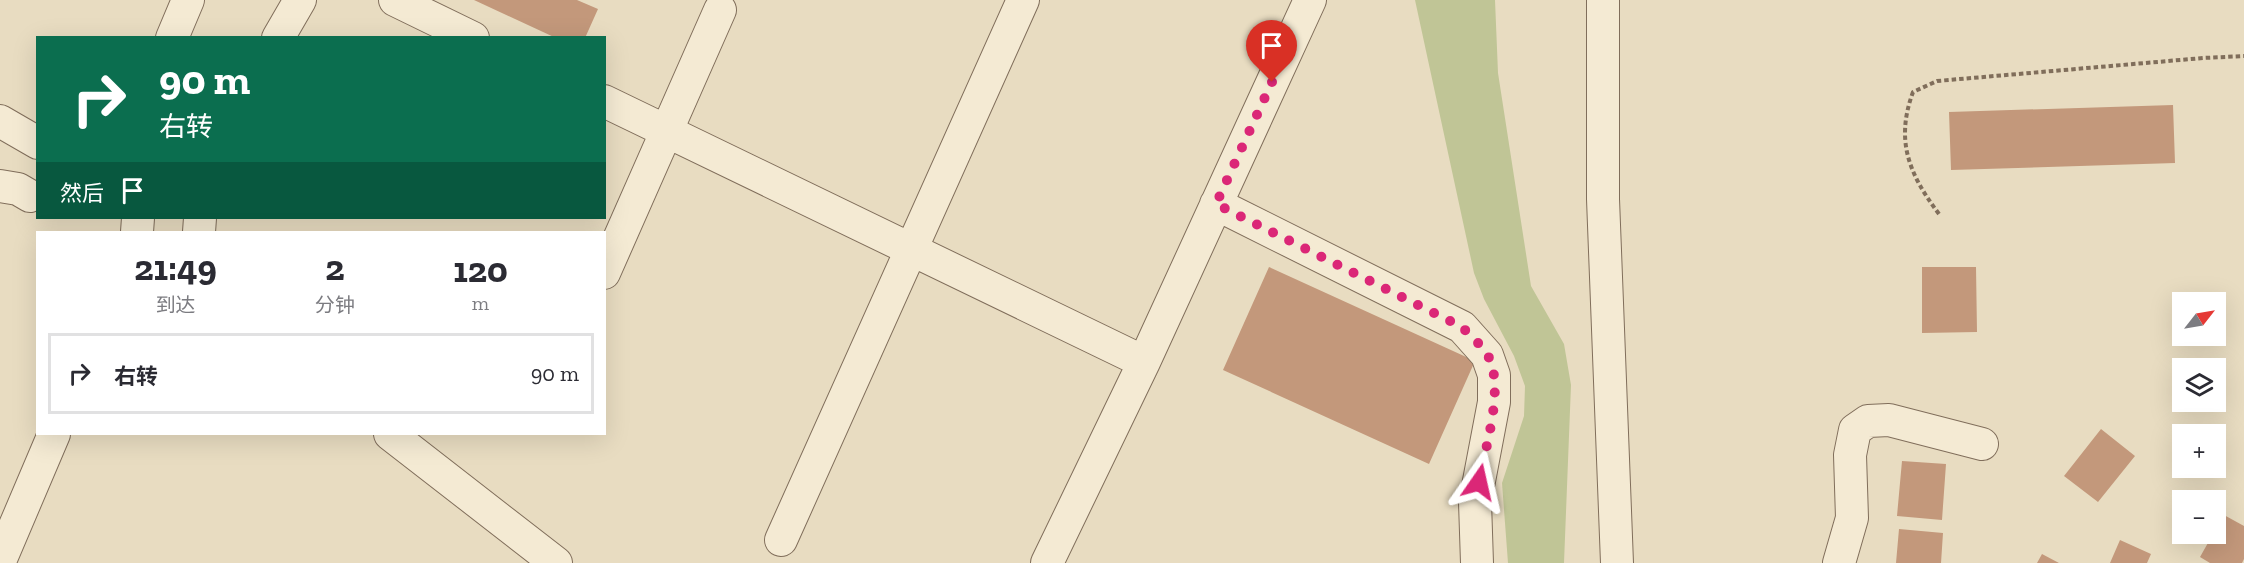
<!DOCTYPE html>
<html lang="zh">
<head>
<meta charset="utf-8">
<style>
  :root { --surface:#fff; --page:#f7f7f7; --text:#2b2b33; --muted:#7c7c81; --line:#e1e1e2 }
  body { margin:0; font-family:"Zilla Slab","Noto Sans SC",serif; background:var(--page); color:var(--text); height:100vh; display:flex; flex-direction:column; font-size:22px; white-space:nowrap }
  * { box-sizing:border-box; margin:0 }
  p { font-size:20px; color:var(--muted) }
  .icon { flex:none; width:33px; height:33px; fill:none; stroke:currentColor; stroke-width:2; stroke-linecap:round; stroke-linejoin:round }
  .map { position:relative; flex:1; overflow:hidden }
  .panel { position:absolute; left:36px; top:231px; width:570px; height:204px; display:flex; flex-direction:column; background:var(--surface); border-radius:0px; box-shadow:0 6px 24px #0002 }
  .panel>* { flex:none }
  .top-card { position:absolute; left:36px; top:36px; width:570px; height:183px; border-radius:0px; box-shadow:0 6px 24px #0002; background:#0b6e4f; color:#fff; overflow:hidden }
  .needle { width:39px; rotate:59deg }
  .controls { position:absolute; left:2172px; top:292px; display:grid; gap:12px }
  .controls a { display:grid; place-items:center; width:54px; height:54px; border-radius:0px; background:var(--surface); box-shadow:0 6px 24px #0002; font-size:30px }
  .pin { position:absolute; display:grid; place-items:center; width:51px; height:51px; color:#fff; margin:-62px -26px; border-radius:50% 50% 50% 0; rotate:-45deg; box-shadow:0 0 6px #0007 }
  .pin .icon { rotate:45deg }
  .me { position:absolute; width:66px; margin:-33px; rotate:11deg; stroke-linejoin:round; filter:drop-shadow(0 0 4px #0008) }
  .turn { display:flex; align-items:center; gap:21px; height:126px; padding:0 24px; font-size:27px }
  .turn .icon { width:78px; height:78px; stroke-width:2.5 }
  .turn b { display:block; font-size:42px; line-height:51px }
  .then { display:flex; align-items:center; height:57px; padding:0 24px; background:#0003; gap:12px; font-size:22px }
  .eta { display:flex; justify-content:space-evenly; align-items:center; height:102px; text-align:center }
  .eta b { font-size:36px; font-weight:700; line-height:42px }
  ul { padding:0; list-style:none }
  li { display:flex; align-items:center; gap:18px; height:81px; margin:0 12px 9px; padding:0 12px; border:3px solid var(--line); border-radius:0px }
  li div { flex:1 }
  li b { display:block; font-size:22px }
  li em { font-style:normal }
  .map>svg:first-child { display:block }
  .green { fill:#c0c596 }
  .building { fill:#c3987b }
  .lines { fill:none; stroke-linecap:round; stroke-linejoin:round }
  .minor-casing { stroke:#806e5b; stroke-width:34 }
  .path { stroke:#806e5b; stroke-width:4; stroke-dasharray:4.5 3; stroke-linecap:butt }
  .minor { stroke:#f4ead3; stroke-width:32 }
  .route { stroke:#db2777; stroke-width:10; stroke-dasharray:0 18 }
</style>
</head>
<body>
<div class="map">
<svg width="2244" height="563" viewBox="0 0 2244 563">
  <rect width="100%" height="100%" fill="#e8dcc1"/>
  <path class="green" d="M1415,0H1495L1498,73L1531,286L1564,344L1571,385L1564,563H1508L1502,483L1524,416L1525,386L1514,356L1484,299L1474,273Z"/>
  <path class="building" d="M474,0H577L598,9L585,38H556Z
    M2173,105L2175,163L1951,170L1949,112Z
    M1269,267L1475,361L1429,464L1223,370Z
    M1922,267H1976L1977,332L1922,333Z
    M2101,429L2135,456L2098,502L2064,476Z
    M1902,461L1946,464L1942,520L1897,516Z
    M2224,515L2244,526V559L2242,563H2210L2200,557L2213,534H2216V530Z
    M1899,529L1943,533L1941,563H1896Z
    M2120,540L2151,554L2147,563H2110Z
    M2042,554L2059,563H2037Z"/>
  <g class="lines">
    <g class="minor-casing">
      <path id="minor" d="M395,0L473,38
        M1603,0V199L1617,563
        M172,38L188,0
        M278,38L300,0
        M604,101L1144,362
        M0,121L38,143
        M0,186L18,189L30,196
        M1216,204L1462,327L1487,355L1494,375V402L1475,502L1477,563
        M137,232L138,218
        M199,232L200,218
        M604,273L720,10
        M390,434L556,563
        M781,540L1023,0
        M0,561L54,434
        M1047,563L1144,362L1310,0
        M1839,563L1852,518L1850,455L1855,430L1868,421L1889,420L1982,444"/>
    </g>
    <path class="path" d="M1939,214C1909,174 1895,141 1913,92L1937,81L2203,58L2244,56"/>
    <use href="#minor" class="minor"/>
  </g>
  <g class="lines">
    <path class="route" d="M1272,82L1216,204L1462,327C1470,335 1481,345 1487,354C1506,386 1485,447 1479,482"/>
  </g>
</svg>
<div class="controls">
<a><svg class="needle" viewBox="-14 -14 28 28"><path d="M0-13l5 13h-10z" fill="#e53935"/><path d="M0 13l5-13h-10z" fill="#7c7c81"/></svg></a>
<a><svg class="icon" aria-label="layers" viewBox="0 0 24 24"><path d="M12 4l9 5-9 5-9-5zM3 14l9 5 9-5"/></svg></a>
<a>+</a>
<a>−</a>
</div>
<div class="pin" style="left:1272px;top:82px;background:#d93025"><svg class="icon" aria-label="arrive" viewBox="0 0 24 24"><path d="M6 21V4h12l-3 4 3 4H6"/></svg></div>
<svg class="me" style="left:1479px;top:482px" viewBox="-20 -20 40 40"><path d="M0-17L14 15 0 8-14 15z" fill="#db2777" stroke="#fff" stroke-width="4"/></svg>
<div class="top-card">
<div class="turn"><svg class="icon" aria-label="right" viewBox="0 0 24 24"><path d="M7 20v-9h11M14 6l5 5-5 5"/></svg><div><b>90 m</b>右转</div></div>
<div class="then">然后<svg class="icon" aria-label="arrive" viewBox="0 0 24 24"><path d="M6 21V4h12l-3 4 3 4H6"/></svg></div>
</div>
<section class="panel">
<div class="eta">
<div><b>21:49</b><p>到达</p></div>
<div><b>2</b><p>分钟</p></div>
<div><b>120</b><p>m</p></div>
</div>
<ul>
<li><svg class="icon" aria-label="right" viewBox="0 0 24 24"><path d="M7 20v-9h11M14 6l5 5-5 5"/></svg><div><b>右转</b></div><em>90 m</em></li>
</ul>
</section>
</div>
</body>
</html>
